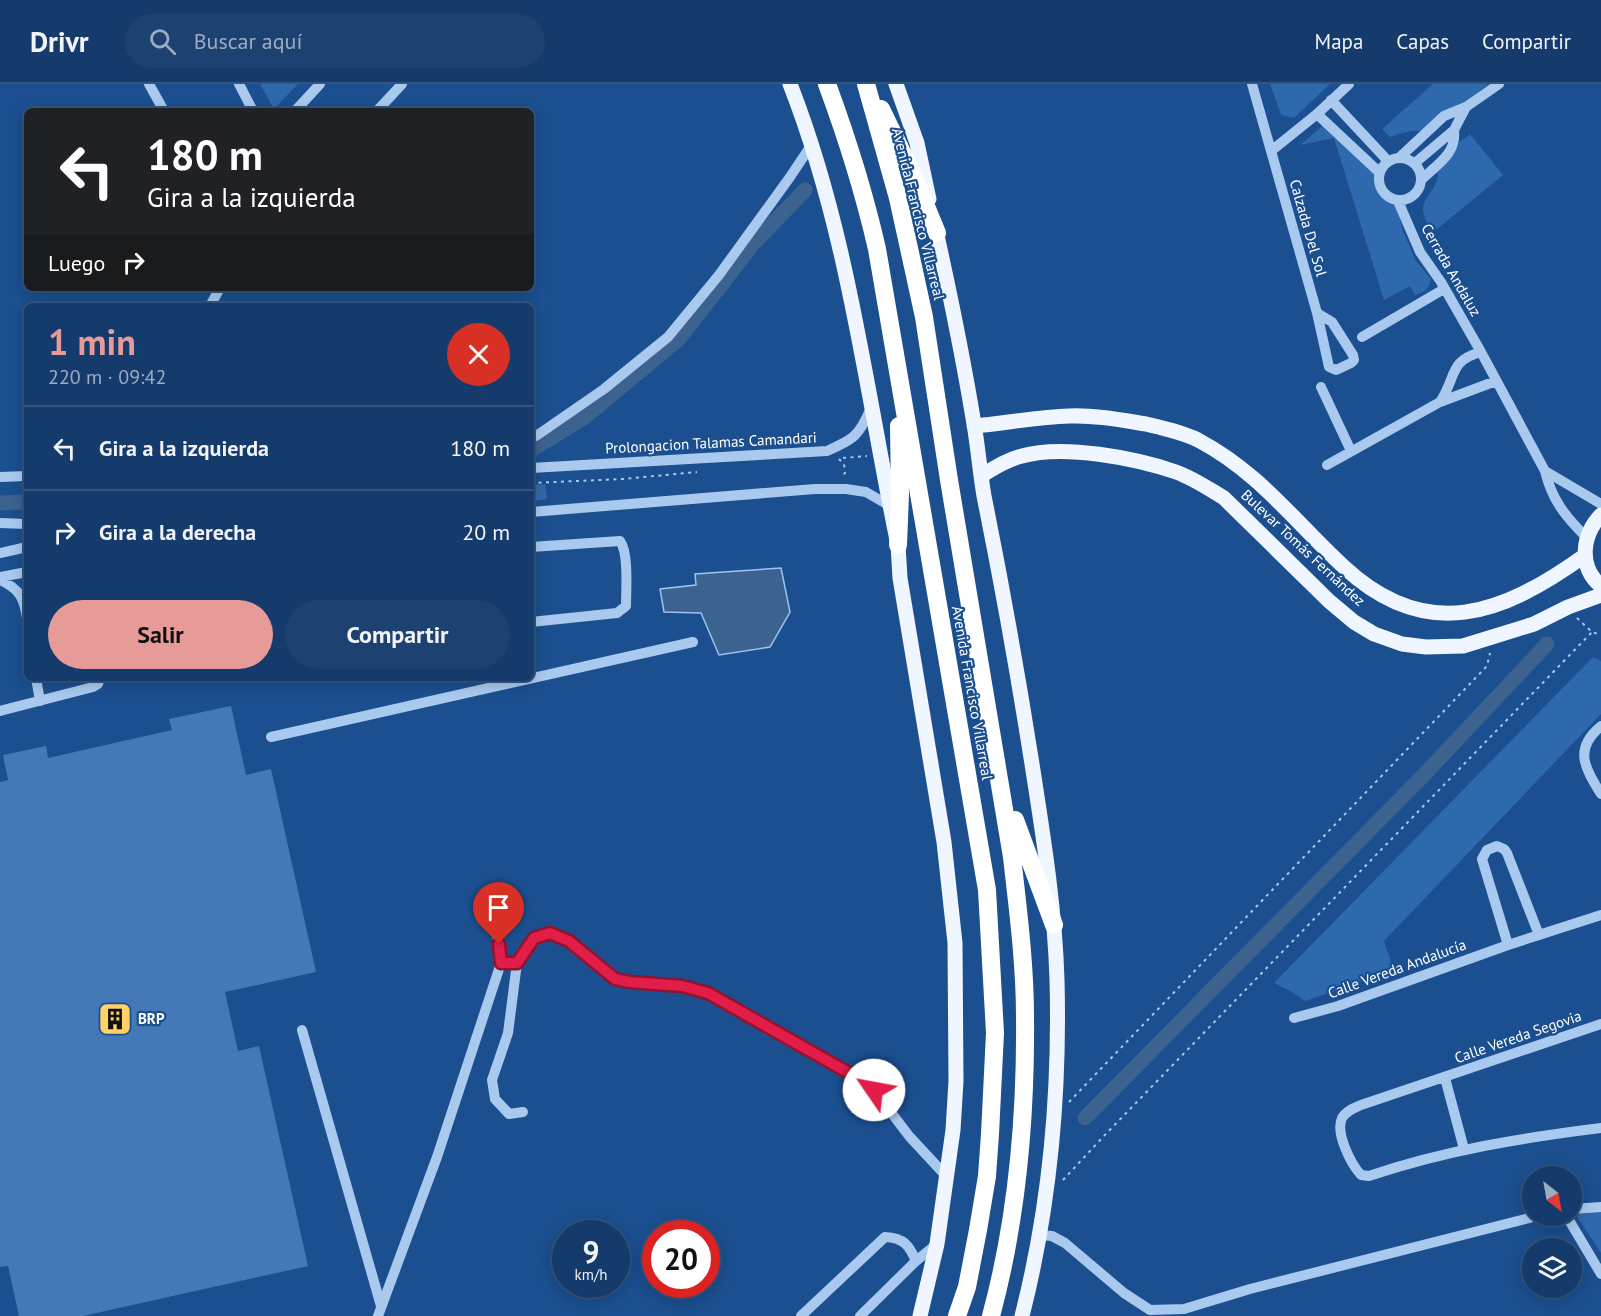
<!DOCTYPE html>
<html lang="es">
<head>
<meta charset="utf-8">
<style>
  :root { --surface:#143b6b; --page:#1d4271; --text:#f1f3f6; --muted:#9dadc1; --line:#33557e; --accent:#e69b98 }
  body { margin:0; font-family:"PT Sans",sans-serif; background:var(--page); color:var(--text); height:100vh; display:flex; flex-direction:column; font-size:22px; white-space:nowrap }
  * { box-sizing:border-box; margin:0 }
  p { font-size:20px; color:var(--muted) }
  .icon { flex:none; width:33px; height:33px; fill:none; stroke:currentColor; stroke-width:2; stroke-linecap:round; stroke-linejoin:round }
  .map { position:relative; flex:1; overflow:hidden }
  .sheet { position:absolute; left:24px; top:219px; width:510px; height:378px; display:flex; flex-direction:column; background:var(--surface); border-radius:9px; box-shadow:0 3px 15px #0003,0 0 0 2px var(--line) }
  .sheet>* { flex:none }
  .hud { position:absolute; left:24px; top:24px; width:510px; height:183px; border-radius:9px; box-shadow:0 3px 15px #0003,0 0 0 2px var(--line); background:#202124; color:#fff; overflow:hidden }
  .needle { width:39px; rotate:149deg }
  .controls { position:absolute; left:1522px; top:1082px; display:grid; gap:12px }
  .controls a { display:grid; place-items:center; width:60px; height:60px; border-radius:50%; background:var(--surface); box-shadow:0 3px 15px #0003,0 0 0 2px var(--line); font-size:30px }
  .speed { position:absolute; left:552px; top:1136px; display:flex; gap:12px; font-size:30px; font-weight:700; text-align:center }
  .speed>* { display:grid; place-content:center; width:78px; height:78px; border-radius:50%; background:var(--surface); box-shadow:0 3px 15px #0003,0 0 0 2px var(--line); line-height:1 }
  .speed small { font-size:15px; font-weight:400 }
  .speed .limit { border:9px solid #d22; background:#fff; color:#111 }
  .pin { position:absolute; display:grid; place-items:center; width:51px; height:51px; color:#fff; margin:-62px -26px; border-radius:50% 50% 50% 0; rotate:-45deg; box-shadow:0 0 6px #0007 }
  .pin .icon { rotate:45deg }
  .me { position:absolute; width:66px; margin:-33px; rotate:303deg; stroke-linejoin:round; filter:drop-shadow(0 0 4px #0008) }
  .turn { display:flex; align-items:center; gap:21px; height:126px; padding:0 24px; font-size:27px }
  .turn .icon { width:78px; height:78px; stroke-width:2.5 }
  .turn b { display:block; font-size:42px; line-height:51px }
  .then { display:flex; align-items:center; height:57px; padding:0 24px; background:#0003; gap:12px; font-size:22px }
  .round { display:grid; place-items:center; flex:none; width:63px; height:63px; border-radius:32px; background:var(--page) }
  .summary { display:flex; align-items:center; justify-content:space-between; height:102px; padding:0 24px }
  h1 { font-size:36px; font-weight:600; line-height:45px; color:var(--accent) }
  .button { display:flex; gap:12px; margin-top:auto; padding:12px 24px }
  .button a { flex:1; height:69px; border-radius:36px; background:var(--accent); color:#111; font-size:24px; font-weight:600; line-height:69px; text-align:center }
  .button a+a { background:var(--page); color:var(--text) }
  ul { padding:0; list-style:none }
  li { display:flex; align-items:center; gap:18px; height:84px; padding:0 24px; border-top:2px solid var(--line) }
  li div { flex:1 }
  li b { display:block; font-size:22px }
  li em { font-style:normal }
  header { display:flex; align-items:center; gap:36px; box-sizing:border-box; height:84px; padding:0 30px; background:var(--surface); border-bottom:2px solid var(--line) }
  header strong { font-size:28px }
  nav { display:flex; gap:33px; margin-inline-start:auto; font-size:21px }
  .search { width:420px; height:54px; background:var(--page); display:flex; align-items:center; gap:15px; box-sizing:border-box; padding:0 21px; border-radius:33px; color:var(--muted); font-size:22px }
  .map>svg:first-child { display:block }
  .green { fill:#2e69ad }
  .water { fill:#3c6290; stroke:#9cc4f0; stroke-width:1.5 }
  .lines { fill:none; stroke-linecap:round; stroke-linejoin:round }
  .canal { stroke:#3c6290; stroke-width:15 }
  .building { fill:#4478b7 }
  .path { stroke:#a9c9ee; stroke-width:2; stroke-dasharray:3 4.5; stroke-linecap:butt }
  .minor { stroke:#a9c9ee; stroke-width:10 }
  .major { stroke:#f0f6ff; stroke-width:15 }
  .highway { stroke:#fff; stroke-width:18 }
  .route-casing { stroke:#92132f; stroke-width:15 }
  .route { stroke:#e11d48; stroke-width:10 }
  .labels { text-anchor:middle; stroke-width:4.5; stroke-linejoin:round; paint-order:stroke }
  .street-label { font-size:15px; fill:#fff; stroke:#1b4f8f }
  .poi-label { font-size:15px; font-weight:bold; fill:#fff; stroke:#1b4f8f; text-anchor:start }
</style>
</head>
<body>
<header>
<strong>Drivr</strong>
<div class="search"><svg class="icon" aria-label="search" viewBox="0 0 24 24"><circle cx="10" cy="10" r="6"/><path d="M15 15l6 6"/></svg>Buscar aquí</div>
<nav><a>Mapa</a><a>Capas</a><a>Compartir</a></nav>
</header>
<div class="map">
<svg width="1601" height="1232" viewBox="0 0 1601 1232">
  <rect width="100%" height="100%" fill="#1b4f8f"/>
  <path class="green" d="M260,0H298L274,25Z
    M1270,0H1330L1294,34L1281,31Z
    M1433,0H1488L1429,48C1414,45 1404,48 1390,53L1382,45Z
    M1326,39L1376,90L1382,110L1397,123L1403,147L1416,177L1431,195C1429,205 1425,208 1415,211L1410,202L1384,216L1334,54L1300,61Z
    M1470,50L1503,91L1431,150C1429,143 1424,134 1423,126C1422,115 1435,107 1437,95C1439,89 1436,83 1437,76Z
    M545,400L547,415L531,417V401Z
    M1593,573L1601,577V630L1384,857L1394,887L1305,917L1292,908L1274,899Z
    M1601,1126V1169L1574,1128Z"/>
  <path class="water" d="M781,484L790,528L770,563L719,571L701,529L664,528L660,505L696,501L695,490Z"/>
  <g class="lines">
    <path class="canal" d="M531,366L585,333L679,255L753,160L805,106
      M0,419L27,418
      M1085,1034L1421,694L1547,560"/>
  </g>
  <path class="building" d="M231,622L246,691L271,685L316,888L225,908L238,967L259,962L308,1182L83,1232H19L8,1182L0,1183V698L8,696L3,671L46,662L48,674L172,646L169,635Z"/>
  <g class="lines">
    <path class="path" d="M843,374L867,372
      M839,375L844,380L845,389L841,392
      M531,399L623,395L697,388
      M1577,534L1592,548L1601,551
      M1069,1018L1487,582L1490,569
      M1063,1096L1102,1054L1592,548"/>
    <path class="minor" d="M149,0L164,27
      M239,0L253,27
      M1252,0L1317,229L1329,283L1336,286L1351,279L1354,276L1353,271L1332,238L1317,229
      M1331,16L1388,77
      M295,27L320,0
      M377,27L402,0
      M1317,30L1380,89
      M1271,67L1317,30L1349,0
      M1379 95a21 21 0 1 1 42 0a21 21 0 1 1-42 0Z
      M1399,74L1444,32L1466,23L1499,0
      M1415,79L1454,46L1466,23
      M1422,95C1438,80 1457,69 1454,46
      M1398,117L1420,168L1441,198L1481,268L1545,387C1552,416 1565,432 1586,453
      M210,222L220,204
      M1362,253L1444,205
      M1321,303L1351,367
      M1440,318L1496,297
      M536,352L604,305L668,253L719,191L790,93L812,60
      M1327,381L1440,318C1457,293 1448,277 1481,268
      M531,384L827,367C854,355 859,352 871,324
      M1545,387L1601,420
      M0,393L27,392
      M531,428L815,405H846L866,408L890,422
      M0,439L27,440
      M531,463L620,457C629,469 626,506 626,522L617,529L531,538
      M0,469L27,463
      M0,493L27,488
      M0,496C20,505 24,514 27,534
      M36,594L40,617
      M0,627L93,603L98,600L100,594
      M1601,642C1573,665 1585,684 1601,710
      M271,653L693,558
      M1508,861L1482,775L1487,766L1497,762L1504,765L1507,769L1539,851
      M1294,934L1338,922L1508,861L1601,831
      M1601,940L1361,1021C1354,1024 1346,1027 1342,1034C1335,1049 1351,1080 1361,1091L1369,1092C1446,1066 1521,1054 1601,1044
      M302,946L381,1222
      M1445,994L1464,1065
      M523,1028L509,1030L495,1015L492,996L508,949L517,879L534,853L550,849L569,857L615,895L682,902L708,909L849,989L874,1006L909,1052L947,1093
      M1572,1125L1601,1123
      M1566,1131L1601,1190
      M1039,1151L1052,1152L1065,1159L1124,1209L1150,1226L1184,1225L1250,1205L1541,1131
      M378,1232L437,1073L501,879L496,842
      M801,1232L885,1153C904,1154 909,1161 916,1177
      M860,1232L916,1177L937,1160"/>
    <path class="major" d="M790,0C848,148 866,307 898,461L900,494L944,758L955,859L956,997L953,1046L937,1160L920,1232
      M896,0L917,59L929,115
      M934,138C949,205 963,273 974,340C978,364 980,388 984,412C1002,501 1018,591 1032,680C1043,751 1055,824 1057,896C1060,1009 1050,1122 1022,1232
      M974,342C1006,339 1038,333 1069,332C1095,331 1121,336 1146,340C1163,344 1182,348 1198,356C1260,389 1294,437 1344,483C1427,560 1503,530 1584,472
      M981,392C994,384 1006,376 1022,372C1063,360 1135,374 1176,388C1193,394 1209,405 1224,414L1329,517L1354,538L1374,550L1402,560L1426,563L1463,562L1534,540L1568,523L1601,511
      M1601,431C1582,451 1578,483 1601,502"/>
    <path class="highway" d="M827,0C847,54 864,108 877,165L987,806L995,949L990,1050L987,1092L978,1146L967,1203L957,1232
      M866,0L898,114L924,233L949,396L1012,773C1018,826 1025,880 1025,933C1026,1032 1017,1136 991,1232
      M881,25L913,91L937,149
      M898,461L900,410L899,342
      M1015,736L1054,841"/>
  </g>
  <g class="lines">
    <g class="route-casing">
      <path id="route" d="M499,860L501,879H517L534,854L550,849L569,857L615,895L630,898L682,902L708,909L849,989L874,1006"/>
    </g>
    <use href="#route" class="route"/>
  </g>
  <defs>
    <g id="building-square" transform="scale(1.725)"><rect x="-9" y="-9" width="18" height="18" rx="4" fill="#ffd166" stroke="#1b4f8f"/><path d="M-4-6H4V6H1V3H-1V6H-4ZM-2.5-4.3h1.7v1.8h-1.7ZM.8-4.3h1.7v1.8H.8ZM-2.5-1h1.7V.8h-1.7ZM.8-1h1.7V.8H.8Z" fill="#111"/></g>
  </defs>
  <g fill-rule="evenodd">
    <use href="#building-square" x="115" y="935"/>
  </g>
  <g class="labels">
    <g class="street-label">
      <text transform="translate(918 130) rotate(76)" y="5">Avenida Francisco Villarreal</text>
      <text transform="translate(1308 144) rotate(74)" y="5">Calzada Del Sol</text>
      <text transform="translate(1451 186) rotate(60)" y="5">Cerrada Andaluz</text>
      <text transform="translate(711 359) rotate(-3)" y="5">Prolongacion Talamas Camandari</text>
      <text transform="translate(1303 464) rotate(43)" y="5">Bulevar Tomás Fernández</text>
      <text transform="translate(972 609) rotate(80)" y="5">Avenida Francisco Villarreal</text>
      <text transform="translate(1397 885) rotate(-20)" y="5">Calle Vereda Andalucía</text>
      <text transform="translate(1518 953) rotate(-19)" y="5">Calle Vereda Segovia</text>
    </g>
    <g class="poi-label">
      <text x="138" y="940">BRP</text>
    </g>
  </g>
</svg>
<div class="controls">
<a><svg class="needle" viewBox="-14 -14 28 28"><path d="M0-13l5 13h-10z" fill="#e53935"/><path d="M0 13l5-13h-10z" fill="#9dadc1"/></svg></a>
<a><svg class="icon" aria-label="layers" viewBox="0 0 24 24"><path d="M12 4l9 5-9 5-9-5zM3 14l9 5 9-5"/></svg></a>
</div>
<div class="speed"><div>9<small>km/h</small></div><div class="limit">20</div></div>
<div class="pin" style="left:499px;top:860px;background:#d93025"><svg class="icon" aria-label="arrive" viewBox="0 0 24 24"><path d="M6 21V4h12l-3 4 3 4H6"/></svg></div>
<svg class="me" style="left:874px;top:1006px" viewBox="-20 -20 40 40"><circle r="19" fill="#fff"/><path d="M0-13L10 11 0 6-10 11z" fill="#e11d48"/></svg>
<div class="hud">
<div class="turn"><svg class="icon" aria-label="left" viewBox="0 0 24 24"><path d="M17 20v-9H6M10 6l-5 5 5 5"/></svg><div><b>180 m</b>Gira a la izquierda</div></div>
<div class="then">Luego<svg class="icon" aria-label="right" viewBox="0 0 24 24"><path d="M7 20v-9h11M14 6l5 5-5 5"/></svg></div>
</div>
<section class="sheet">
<div class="summary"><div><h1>1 min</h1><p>220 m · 09:42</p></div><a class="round" style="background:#d93025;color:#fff"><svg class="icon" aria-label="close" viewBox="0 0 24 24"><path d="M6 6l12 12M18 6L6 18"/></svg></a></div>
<ul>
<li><svg class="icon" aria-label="left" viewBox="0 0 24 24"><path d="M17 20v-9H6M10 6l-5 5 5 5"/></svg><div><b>Gira a la izquierda</b></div><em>180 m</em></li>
<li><svg class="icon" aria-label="right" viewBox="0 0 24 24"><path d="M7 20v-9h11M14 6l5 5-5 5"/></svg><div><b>Gira a la derecha</b></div><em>20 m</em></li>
</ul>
<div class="button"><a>Salir</a><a>Compartir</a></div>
</section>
</div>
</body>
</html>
